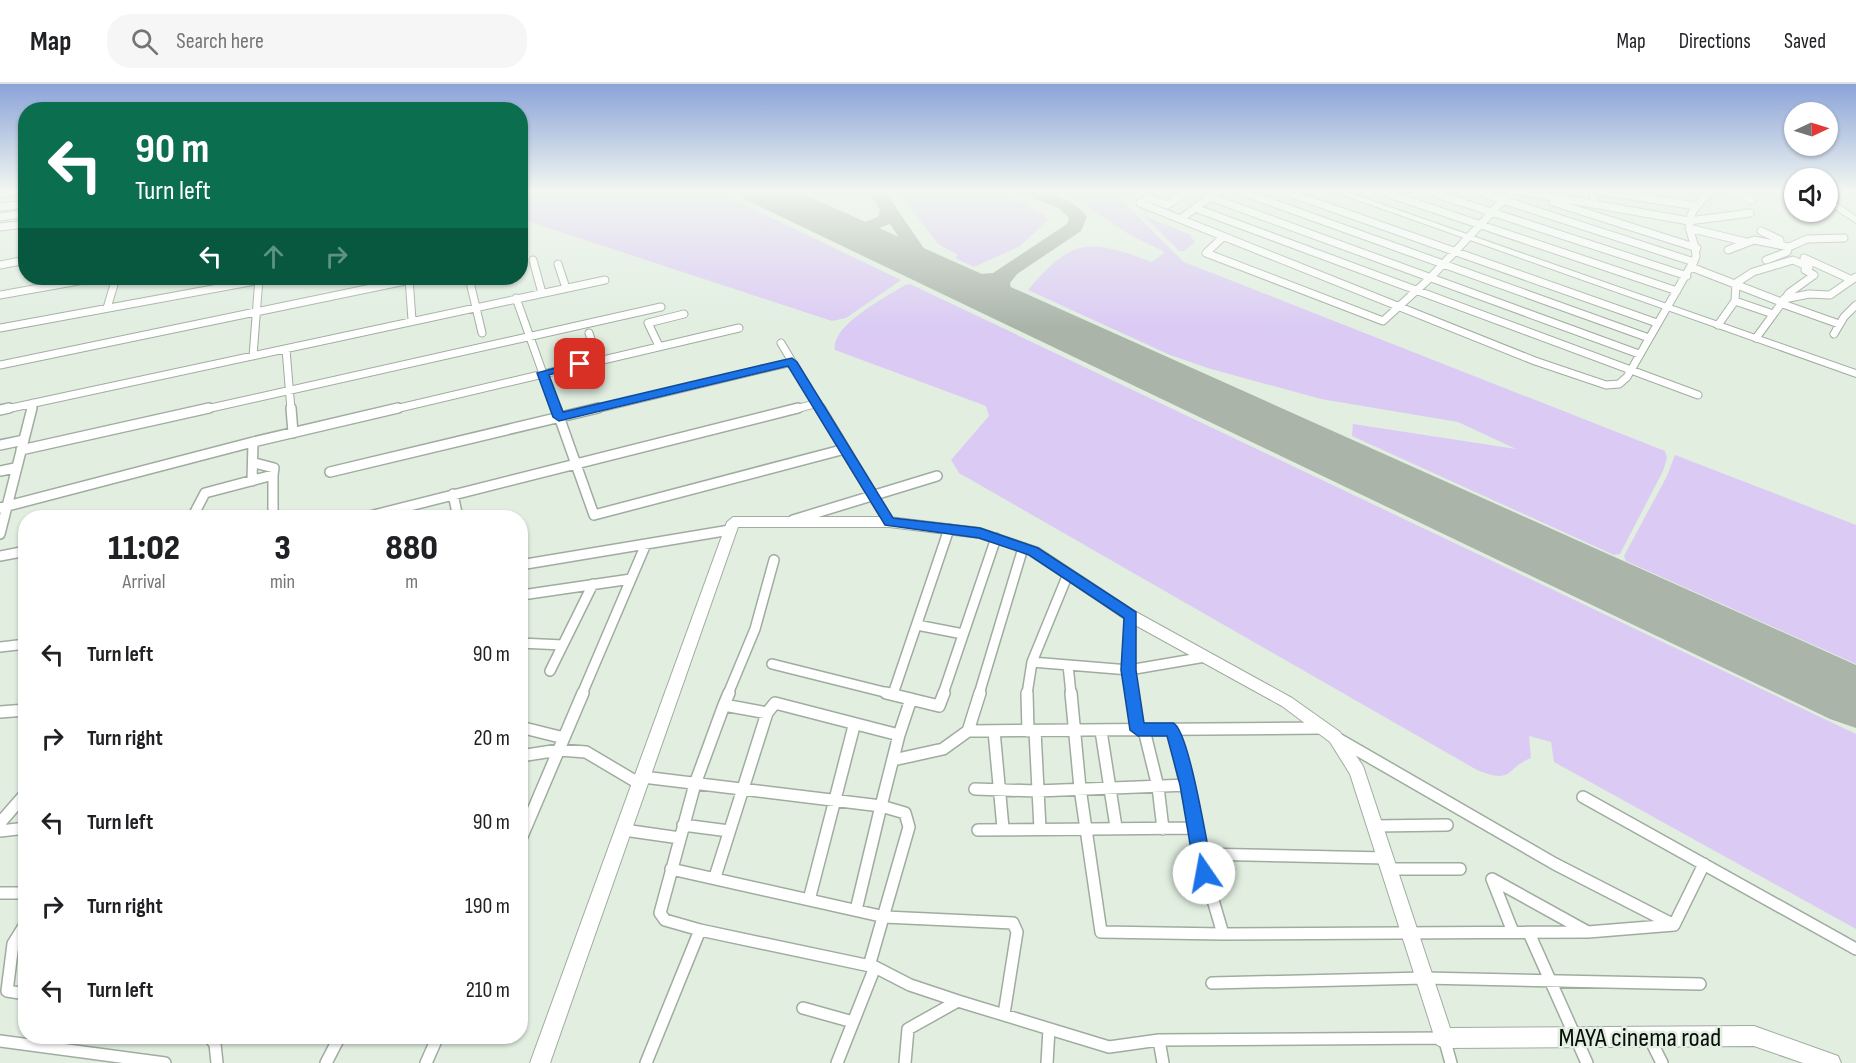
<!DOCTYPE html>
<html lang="en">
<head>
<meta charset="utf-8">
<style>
  :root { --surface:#fff; --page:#f6f6f6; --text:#202124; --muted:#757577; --line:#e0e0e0 }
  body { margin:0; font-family:"Sofia Sans Condensed",sans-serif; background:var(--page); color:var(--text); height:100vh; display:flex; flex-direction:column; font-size:22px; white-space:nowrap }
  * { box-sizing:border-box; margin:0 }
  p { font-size:20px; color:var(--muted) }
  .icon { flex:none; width:33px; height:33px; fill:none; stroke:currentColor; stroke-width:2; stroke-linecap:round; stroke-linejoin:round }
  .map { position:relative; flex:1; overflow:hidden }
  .panel { position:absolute; left:18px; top:426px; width:510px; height:534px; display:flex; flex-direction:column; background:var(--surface); border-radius:24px; box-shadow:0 2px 4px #0004 }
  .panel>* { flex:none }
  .hud { position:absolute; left:18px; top:18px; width:510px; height:183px; border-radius:24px; box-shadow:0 2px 4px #0004; background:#0b6e4f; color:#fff; overflow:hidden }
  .needle { width:39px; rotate:86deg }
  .buttons { position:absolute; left:1784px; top:18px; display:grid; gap:12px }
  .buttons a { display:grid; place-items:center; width:54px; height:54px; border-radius:50%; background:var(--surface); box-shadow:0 2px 4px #0004; font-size:30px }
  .pin { position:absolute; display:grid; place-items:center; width:51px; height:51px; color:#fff; margin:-26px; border-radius:12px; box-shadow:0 3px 9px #0006 }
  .me { position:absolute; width:66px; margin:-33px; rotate:348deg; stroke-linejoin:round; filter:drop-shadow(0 0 4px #0008) }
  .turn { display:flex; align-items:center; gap:21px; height:126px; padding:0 18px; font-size:27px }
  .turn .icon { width:78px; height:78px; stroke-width:2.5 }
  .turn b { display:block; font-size:42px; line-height:51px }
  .lanes { display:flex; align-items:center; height:57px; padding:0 18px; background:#0003; justify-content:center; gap:30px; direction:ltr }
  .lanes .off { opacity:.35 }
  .eta { display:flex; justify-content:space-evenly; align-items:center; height:102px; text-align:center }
  .eta b { font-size:36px; font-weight:800; line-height:42px }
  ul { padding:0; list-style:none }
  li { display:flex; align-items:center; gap:18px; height:84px; padding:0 18px }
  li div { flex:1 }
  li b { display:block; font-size:22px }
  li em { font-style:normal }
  header { display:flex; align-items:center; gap:36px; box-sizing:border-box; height:84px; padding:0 30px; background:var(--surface); border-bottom:2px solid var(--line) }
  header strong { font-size:28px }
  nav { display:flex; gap:33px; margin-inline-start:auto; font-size:21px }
  .search { width:420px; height:54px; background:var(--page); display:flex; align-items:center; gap:15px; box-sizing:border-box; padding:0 21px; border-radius:24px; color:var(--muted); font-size:22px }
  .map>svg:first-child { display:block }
  .green { fill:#dbcbf4 }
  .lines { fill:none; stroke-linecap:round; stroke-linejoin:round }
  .taxiway { fill:#aab4a9; fill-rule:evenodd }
  .runway { fill:#aab4a9; fill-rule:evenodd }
  .street-far2-casing { stroke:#a0aca0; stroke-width:9 }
  .street-far1-casing { stroke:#a0aca0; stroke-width:12 }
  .street-casing { stroke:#a0aca0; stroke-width:14 }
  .secondary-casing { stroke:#a0aca0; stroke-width:2 }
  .street-far2 { stroke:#fff; stroke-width:7 }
  .street-far1 { stroke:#fff; stroke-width:9 }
  .street { stroke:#fff; stroke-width:11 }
  .secondary { fill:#fff; fill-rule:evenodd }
  .route { fill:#1a73e8; stroke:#114b97; stroke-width:1.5 }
  .labels { text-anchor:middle; stroke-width:5; stroke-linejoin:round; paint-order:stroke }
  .near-street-label { font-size:27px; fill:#0a0e0a; stroke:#e1eee0 }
</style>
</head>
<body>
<header>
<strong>Map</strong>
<div class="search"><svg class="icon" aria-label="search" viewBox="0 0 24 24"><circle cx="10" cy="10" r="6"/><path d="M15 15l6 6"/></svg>Search here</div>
<nav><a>Map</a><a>Directions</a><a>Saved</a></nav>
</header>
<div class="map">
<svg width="1856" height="979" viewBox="0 0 1856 979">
  <rect width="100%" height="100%" fill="#e1eee0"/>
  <path class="green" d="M521,106H713L901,196L846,234L832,237L521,135Z
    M898,106H992L1044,130L1048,136L1020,162L974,183L955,174L958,171L938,160Z
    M1056,106H1111L1184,178L1665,367L1667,374L1663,387L1620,470L1614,471L1352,352L1353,340L1516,365L1458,338L1321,315L1211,285L1170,271L1028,206C1072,154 1088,154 1152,178L1165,168L1130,151L1076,115Z
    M1144,132L1189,150L1195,158L1184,167H1179Z
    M910,200L1856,650V845L1554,678L1551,658L1529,652L1531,674C1505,684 1514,701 1477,686L959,389L951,376L989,332L986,322L835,266C831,241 886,213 905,201Z
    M1675,371L1856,441V580L1626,477L1624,472L1667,392Z"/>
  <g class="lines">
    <path class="taxiway" d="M868,106H884L938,185L968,191L993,189L1067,140L1069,134L1059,124L1022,110L1020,106C1046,106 1070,111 1087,133L1081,147L1017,190L1010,199L1012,211L1040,231L1030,237C1013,233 991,220 991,200L968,203L933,194L931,189L922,188L890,140L862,150L831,146L828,142L831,138L860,140L878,133L880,126Z"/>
    <path class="runway" d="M737,106H794L1856,581V644L1830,635L744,115Z"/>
    <g class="street-far2-casing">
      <path id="street-far2" d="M1220,106L1180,135L1535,277L1606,301L1619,300L1627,293L1696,173C1696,162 1692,156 1690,146C1685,129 1702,117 1712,106
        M1237,106L1649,254
        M1281,106L1657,239
        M1377,106L1677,207
        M1424,106L1687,192
        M1472,106L1694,178
        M1514,106L1689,137L1750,129
        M1732,106L1752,116
        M0,109L25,106
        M1210,113L1639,270
        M1553,118L1697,164
        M1594,120L1593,106L1696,122
        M0,123L26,120
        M1195,124L1698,311
        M0,133L26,129
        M1180,135L1140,119L1148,114L1167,121L1190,106
        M0,143L26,140
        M1689,144L1746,158
        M1761,147L1780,156V160
        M1223,153L1206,169L1383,237L1429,195L1513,106
        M1728,166L1754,156L1789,163L1807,155L1844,154
        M1804,174L1850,195
        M533,176L542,209
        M1766,176L1787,168L1789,163
        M558,180L566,204
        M0,181L26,176
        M1691,183L1781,218
        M409,194L412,236
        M469,194L482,249
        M0,211L95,194
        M516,214L556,326
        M1784,215L1809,210L1830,211L1856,193
        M1735,217L1773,230
        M1780,219L1839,240
        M107,224L116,194
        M1718,241L1735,217L1736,199L1753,188L1793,176L1809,183L1805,186L1814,191L1789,209L1756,254
        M0,244L272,194
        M589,249L598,276
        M1834,250L1844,233L1856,221
        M781,259L821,326
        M659,262L648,239L684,230
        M286,265L291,326
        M253,272L259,194
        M0,281L410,196
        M2,326L605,196
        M31,326L33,319
        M202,326L661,223
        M391,326L739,244
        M592,326L792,278
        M792,326L818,319"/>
    </g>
    <g class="street-far1-casing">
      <path id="street-far1" d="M291,324L293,349
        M556,324L594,431L845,365
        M820,324L889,438
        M0,326L9,324
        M0,361L24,356
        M21,366L209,324
        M255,379L274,384L273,391
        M0,387L15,384
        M330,388L598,324
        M252,397L253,358
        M453,410L458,434
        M0,424L253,358L398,324
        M188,434L194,430L205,409L273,391V434
        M362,434L798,324
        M793,436L937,392
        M0,450L32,324
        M0,472L26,467
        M520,481L730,446
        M1068,490L1032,578L1129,586L1133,610
        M522,511L631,495
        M1131,532L1129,586L1205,573
        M917,541L963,550
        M520,559L563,561
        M0,563L26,560
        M772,580L892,610
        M1068,581L1071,610
        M550,587L593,500
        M582,610L646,460
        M728,610L755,545L774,476
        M893,610L949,445
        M943,610L996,454
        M979,610L1023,464
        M1027,610L1032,578"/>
    </g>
    <g class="street-casing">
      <path id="street" d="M886,609L939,622L944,609
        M980,609L968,647L1322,644
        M1027,609L1028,647
        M1071,609L1080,704L1101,848L1223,850
        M1132,609L1138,646
        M724,621L729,609
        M0,628L26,626
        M520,643L564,654
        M1173,645L1208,799L1223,850L1588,848L1674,841L1704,780
        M1144,646L1158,703L1163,745
        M994,647L1003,744
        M1035,647L1040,745
        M1101,647L1116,743
        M1340,656L1555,780L1674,841
        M520,672L559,666L586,668L640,700
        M893,676L943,665L968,647
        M643,693L881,722L899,651
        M975,705L1037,707L1188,701
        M1583,713L1856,865
        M0,739L26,709
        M683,741L729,747
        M1375,742L1447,741
        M624,746L680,754
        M978,746L1194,744
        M0,747L26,744
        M520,757L583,609
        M1200,770L1385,774
        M671,785L885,833L1013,839L1017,848L1004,930
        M1389,785H1460
        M715,793L767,629
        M0,809H26
        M809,816L854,642
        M856,826L881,722L905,729L909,743L869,882
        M700,846L665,836L660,829L695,700L724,621L767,629L775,619L899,651L911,615
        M1513,848L1492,795L1586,847
        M1529,849L1587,979
        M1212,899L1424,894L1700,900
        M7,907L13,860L26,839
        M7,907L26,910
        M803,924L853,938
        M208,952L215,960L217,979
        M1649,953L1662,979
        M0,957L165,979
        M326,979L340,952
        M426,979L438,952
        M646,979L700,846L875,883L910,901L958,917
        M837,979L875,883
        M905,979L908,945L958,917L1109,963L1159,956
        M1047,979L1049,945
        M1163,979L1159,956L1444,954L1451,979"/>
    </g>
    <g class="secondary-casing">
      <path id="secondary" d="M1329,106H1341L1856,286V293Z
        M1827,113L1856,132V139L1827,120Z
        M733,433H889L980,444L1039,464L1136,528L1292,614L1340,648L1363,682L1450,944L1754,942L1838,972L1841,979H1803L1754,962L1444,964L1437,961L1350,690L1330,658L1282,622L1126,536L1029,470L979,454L889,443H738L550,979H530L727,438Z"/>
    </g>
    <use href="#street-far2" class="street-far2"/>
    <use href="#street-far1" class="street-far1"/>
    <use href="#street" class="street"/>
    <use href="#secondary" class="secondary"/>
  </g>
  <linearGradient id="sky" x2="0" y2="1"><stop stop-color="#8ba3d8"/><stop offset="0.44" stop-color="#f2f7f1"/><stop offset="1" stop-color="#f2f7f1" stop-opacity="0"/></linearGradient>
  <rect width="1856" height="243" fill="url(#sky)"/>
  <path class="route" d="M792,274L797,278L893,434L980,444L1038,464L1136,528V586L1144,639H1173C1189,644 1208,767 1213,789L1210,795L1204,797L1198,795L1195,789L1180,701L1167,652H1138L1130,646L1121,586L1124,534L1029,471L979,454L885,441L788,282L559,337L553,333L537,289L580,277L585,280L549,291L563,328Z"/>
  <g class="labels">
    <g class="near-street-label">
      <text x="1640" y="962">MAYA cinema road</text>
    </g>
  </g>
</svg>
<div class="buttons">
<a><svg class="needle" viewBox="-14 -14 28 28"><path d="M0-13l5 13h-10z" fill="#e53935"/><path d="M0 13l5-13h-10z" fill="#757577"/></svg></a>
<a><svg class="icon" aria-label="sound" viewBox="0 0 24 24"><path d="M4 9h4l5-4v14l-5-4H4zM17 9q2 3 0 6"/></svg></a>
</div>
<div class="pin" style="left:580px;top:280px;background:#d93025"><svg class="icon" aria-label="arrive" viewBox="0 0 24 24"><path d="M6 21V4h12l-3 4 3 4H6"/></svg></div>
<svg class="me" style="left:1204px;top:789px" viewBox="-20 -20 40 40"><circle r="19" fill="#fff"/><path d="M0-13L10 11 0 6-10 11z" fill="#1a73e8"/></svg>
<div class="hud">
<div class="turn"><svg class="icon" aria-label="left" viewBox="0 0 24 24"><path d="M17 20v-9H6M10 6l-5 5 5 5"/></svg><div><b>90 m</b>Turn left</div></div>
<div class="lanes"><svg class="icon" aria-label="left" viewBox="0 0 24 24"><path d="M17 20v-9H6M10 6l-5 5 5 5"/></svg><svg class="icon off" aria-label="ahead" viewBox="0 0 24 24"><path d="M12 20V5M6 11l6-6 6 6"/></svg><svg class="icon off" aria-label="right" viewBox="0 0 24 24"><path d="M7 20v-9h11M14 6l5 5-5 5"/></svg></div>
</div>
<section class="panel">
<div class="eta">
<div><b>11:02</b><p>Arrival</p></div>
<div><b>3</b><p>min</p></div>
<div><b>880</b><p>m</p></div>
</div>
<ul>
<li><svg class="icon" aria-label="left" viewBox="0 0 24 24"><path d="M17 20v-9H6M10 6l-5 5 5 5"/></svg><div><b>Turn left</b></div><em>90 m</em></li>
<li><svg class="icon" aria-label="right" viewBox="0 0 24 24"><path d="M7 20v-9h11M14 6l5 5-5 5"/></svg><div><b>Turn right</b></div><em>20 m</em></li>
<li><svg class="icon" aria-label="left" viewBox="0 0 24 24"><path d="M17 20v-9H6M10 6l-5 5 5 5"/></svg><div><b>Turn left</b></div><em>90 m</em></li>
<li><svg class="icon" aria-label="right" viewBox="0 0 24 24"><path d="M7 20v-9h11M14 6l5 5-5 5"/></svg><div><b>Turn right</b></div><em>190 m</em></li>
<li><svg class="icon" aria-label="left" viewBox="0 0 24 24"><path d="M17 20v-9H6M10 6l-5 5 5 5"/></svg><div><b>Turn left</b></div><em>210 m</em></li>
</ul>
</section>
</div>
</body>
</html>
